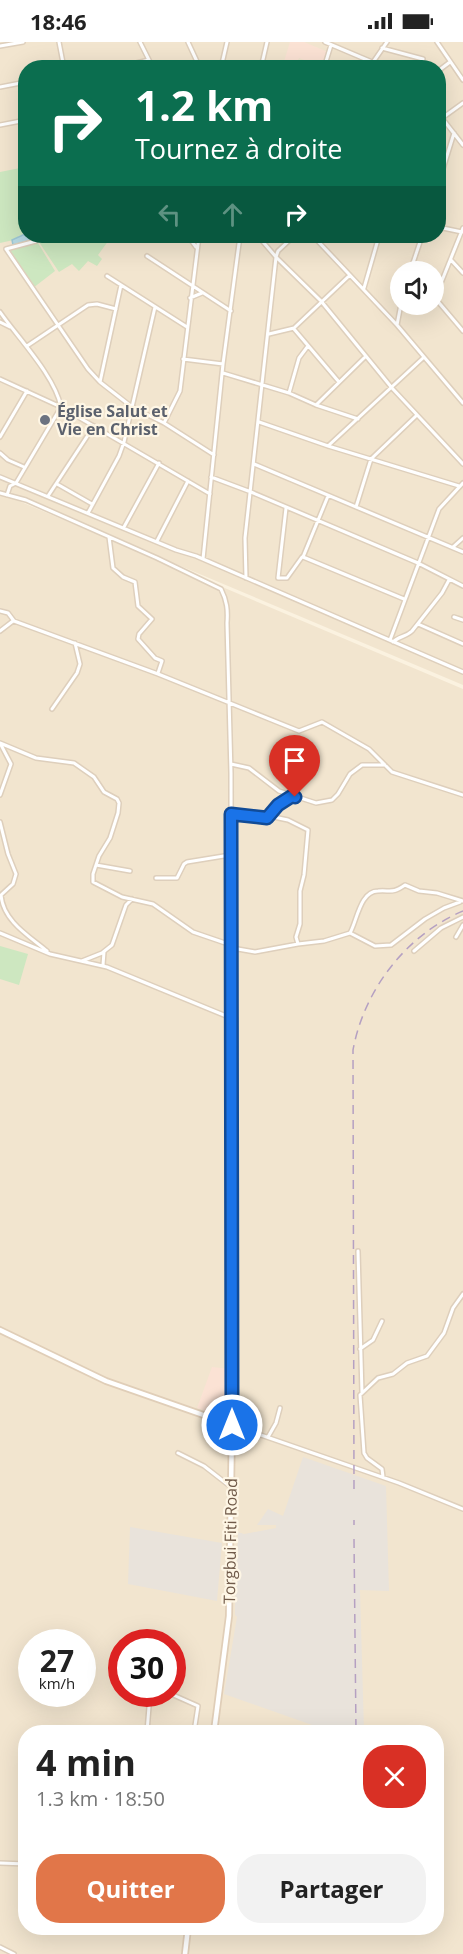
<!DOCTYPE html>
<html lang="fr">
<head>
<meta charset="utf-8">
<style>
  :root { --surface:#fff; --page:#f2f2f2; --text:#222; --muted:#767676; --accent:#e17649 }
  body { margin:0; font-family:"Open Sans",sans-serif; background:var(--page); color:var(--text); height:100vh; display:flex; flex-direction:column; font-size:22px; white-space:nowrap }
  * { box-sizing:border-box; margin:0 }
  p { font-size:20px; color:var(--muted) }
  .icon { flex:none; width:33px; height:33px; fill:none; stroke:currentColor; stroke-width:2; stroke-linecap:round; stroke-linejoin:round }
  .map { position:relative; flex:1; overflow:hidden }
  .drawer { position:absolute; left:18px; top:1683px; width:426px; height:210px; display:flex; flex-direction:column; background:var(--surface); border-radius:24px; box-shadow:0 6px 24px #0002 }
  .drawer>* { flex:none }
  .hud { position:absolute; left:18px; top:18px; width:428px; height:183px; border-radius:24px; box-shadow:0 6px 24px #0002; background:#0b6e4f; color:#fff; overflow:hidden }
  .buttons { position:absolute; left:390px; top:219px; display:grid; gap:12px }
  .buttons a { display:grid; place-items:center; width:54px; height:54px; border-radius:50%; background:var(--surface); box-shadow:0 6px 24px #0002; font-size:30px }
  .speed { position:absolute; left:18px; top:1587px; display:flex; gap:12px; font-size:30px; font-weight:700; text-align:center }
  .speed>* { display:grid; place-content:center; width:78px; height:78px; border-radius:50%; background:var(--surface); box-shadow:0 6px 24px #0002; line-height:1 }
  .speed small { font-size:15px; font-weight:400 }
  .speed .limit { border:9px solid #d22; background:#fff; color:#111 }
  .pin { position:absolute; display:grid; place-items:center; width:51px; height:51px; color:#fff; margin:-62px -26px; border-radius:50% 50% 50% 0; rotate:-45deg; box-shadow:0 0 6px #0007 }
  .pin .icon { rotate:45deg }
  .me { position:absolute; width:66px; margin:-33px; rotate:0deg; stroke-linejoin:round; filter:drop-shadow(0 0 4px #0008) }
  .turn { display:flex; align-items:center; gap:21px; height:126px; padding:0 18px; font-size:27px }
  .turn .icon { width:78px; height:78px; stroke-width:2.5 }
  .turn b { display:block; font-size:42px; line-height:51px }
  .lanes { display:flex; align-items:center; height:57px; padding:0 18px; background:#0003; justify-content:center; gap:30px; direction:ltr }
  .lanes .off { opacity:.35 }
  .round { display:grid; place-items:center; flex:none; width:63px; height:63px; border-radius:24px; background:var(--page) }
  .headline { display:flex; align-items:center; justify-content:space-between; height:102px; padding:0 18px }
  h1 { font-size:36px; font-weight:700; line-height:45px }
  .primary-button { display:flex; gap:12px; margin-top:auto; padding:12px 18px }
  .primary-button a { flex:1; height:69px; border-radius:24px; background:var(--accent); color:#fff; font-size:24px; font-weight:700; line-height:69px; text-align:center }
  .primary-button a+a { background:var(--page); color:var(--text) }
  .status { display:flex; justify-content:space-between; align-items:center; height:42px; padding:0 30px; background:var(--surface); direction:ltr }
  .status svg { height:16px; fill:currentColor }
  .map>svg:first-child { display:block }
  .residential { fill:#f2e5cf; fill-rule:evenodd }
  .commercial { fill:#fbe2d4 }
  .industrial { fill:#e9e3db }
  .green { fill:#cde7c0 }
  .water { fill:#b6d9e3; stroke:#9dc7d4; stroke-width:1.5 }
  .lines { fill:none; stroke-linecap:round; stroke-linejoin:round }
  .street-casing { stroke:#decfbc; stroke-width:6 }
  .secondary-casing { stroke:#e0ceb8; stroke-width:8 }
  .street { stroke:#fff; stroke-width:3 }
  .secondary { stroke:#fff; stroke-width:4.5 }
  .rail { stroke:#b5a0c2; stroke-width:1.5; stroke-dasharray:9 6; stroke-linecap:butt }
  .route-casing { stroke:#114b97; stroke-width:15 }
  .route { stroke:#1a73e8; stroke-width:10 }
  .worship-dot { fill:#6b7280; stroke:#fef6e5; stroke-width:2 }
  .labels { text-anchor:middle; stroke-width:4.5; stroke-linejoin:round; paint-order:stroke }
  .worship-label { font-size:16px; font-weight:bold; fill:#5b616d; stroke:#fef6e5; text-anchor:start }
  .street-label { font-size:16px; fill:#705a49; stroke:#fef6e5 }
</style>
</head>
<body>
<div class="status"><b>18:46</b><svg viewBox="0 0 49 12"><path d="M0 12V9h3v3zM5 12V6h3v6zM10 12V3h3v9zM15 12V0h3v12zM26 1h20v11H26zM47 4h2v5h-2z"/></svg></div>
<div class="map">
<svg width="463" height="1912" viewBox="0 0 463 1912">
  <rect width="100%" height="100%" fill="#fbf2e0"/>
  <path class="residential" d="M0,0H463V643L0,448ZM26,26H438V194H26ZM400,230H434V262H400Z
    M0,451L463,647V1912H0ZM32,1600H82V1652H32ZM122,1600H172V1652H122ZM26,1690H436V1886H26Z"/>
  <path class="commercial" d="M290,0H304L328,10L321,25L299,16L294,25L282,26Z
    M212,1325L230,1327L229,1377L197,1366Z"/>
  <path class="industrial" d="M303,1415L386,1444L389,1549L360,1548L364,1690H332L224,1652L237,1575L235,1573V1563L238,1490L244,1492L276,1486V1483H257L268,1467L283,1474Z
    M130,1485L222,1501L217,1559L128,1542Z"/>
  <path class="green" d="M25,106V192L18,194V197L0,201V130L25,125L22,108Z
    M35,194H106L109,198L98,213L102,217L97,224L88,219L79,229L72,222L59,230Z
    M38,201L55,229L33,246L10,208Z
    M0,904L28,912L19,943L0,937Z"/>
  <path class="water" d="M25,192L35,194L36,197L13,203L12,198Z"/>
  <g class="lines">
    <g class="street-casing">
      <path id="street" d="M59,0L64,26
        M140,0L153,26
        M188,0L200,26
        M325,0L372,20
        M437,0L463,38
        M0,4L23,0
        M382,6L423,17
        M115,26L149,18
        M221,26L227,0
        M261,26L267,0
        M324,26L331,3
        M369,26L387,0
        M438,29L450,20
        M0,45L26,40
        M442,76L463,103
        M438,79L463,61
        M0,83L26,78
        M438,143L454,91
        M438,185L462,190
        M188,194L196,205
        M258,194L276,215L321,259L392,346L463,422
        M313,194L397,283L463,361
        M36,199L6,207L88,327L100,340L132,365L164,381L214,413
        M147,214L231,269
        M451,218L463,231
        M410,230L422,194
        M107,234L187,285
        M364,246L379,194
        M190,256L202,251
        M435,256L463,186
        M435,256L463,289
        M0,270C18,296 55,334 61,365L16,441L10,444L7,453
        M0,280L10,285
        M397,283L401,262
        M294,287L339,340
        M269,292L294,286L350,233
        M27,304L88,263L97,262L116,267
        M183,317L223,322
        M223,331L289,351L316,363L358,377
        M0,337L61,365L210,452
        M100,340L121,243
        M289,351L299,316L308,304
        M316,363L366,314
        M259,380L328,404L459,444
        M164,381L180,349L199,194
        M0,395L27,349
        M328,404L423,316
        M0,411L8,418L24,425
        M254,422L463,510
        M0,435L176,508L196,514L463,630
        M211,435L251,450L418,521L463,544
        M57,442L92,462
        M0,451L26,458L157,516L221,547C227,559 228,568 227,581L231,731L232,1383L399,1441L463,1467
        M48,454L94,384
        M328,454L303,515L404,557
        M356,465L371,417L417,373
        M286,466L278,536H287L302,515
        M88,471L119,414L124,400L155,265
        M124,485L159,421
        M109,495L113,526L123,535L135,540L138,564L152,577L139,592L138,597L155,616L162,619L158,631
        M157,499L188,439
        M453,505L463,496
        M203,517L223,322L240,194
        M246,536L245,496L276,215L278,209L294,194
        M0,569L8,571L14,579L158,632L299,689L322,680L369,707L392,730L463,753
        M454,575L463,578
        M418,582L463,602
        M0,589L13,579
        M390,598L439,467L463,441
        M393,600C399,594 406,595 412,589L442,551L449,538
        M52,667L77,631L80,622L75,601
        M0,701L36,716L74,721L94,735L104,750L117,757L119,761L118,771L110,796L99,814L93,832V840L122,855L153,862L193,890L231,903
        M231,722L249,726L279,749L316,761L332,758L338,752L350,732L362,723H385
        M0,753L11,722L1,703
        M231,772L267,776L278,763L292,754
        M269,774L288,778L308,788L304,833L300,849V882L296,895L298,902
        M0,780L8,812L16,832L13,842L1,853C3,879 29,894 47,909
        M96,823L130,829
        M156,836H177L184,822L187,820L230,813
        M0,891L50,912L107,925L231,976
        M350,891L375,904L391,903L425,877L444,866L460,860
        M456,895L463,883
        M232,906L255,910L298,902L324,899L350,891C357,879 360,849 378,849C391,848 392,852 405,843L419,849L437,851L463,859
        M414,909L441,886L463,875
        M82,919L102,911L112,903L126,863L132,857
        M103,923L104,910
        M358,1209L362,1351
        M360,1307L373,1298L382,1279
        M268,1395L276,1381L280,1366
        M178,1411L204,1424L231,1445
        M383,1435L382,1427L367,1416L364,1411L360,1353L378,1336L393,1332L407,1321L427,1314L444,1291L453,1266L463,1252
        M171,1652L198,1664L194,1690
        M195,1686L214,1688
        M147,1690L150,1652
        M0,1821L26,1822
        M0,1905L14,1912"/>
    </g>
    <g class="secondary-casing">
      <path id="secondary" d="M0,1288L106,1339L232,1383L229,1574L214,1690
        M185,1912L188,1886"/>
    </g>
    <use href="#street" class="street"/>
    <use href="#secondary" class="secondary"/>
    <path class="rail" d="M354,1447L353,1008C364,948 406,893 463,869
      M354,1483V1478
      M354,1497L356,1690"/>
  </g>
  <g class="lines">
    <g class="route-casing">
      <path id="route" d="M232,1383L231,772L267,776L278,763L292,754L295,755"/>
    </g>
    <use href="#route" class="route"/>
  </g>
  <circle class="worship-dot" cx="45" cy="378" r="6"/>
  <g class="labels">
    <g class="worship-label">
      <text x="57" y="375">Église Salut et<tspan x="57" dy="18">Vie en Christ</tspan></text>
    </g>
    <g class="street-label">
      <text transform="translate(230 1499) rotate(-89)" y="6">Torgbui Fiti Road</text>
    </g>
  </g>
</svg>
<div class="buttons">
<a><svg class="icon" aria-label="sound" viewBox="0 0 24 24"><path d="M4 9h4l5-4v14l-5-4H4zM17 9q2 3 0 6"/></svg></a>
</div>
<div class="speed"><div>27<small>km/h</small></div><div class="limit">30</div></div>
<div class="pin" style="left:295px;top:755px;background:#d93025"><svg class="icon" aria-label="arrive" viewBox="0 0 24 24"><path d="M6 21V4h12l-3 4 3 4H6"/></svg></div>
<svg class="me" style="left:232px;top:1383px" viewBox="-20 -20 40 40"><circle r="17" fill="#1a73e8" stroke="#fff" stroke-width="3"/><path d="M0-11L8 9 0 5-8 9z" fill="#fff"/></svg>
<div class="hud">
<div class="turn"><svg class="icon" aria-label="right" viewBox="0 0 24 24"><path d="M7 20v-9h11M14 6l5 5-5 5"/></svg><div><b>1.2 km</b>Tournez à droite</div></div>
<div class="lanes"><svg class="icon off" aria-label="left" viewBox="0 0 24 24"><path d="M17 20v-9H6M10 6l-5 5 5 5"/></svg><svg class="icon off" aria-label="ahead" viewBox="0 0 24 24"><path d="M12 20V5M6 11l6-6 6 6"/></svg><svg class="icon" aria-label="right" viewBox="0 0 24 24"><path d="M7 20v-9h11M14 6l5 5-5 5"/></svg></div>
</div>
<section class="drawer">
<div class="headline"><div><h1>4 min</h1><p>1.3 km · 18:50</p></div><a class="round" style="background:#d93025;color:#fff"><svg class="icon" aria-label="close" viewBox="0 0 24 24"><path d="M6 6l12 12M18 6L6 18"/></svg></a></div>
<div class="primary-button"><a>Quitter</a><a>Partager</a></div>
</section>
</div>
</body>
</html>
